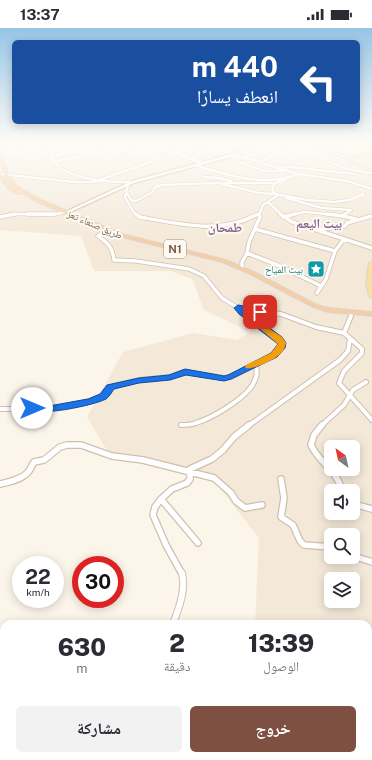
<!DOCTYPE html>
<html lang="ar">
<head>
<meta charset="utf-8">
<style>
  :root { --surface:#fff; --page:#f2f2f3; --text:#2b2b33; --muted:#7c7c81; --accent:#7d5042 }
  body { margin:0; font-family:"Public Sans","Noto Naskh Arabic",sans-serif; background:var(--page); color:var(--text); direction:rtl; height:100vh; display:flex; flex-direction:column; font-size:15px; white-space:nowrap }
  * { box-sizing:border-box; margin:0 }
  p { font-size:13px; color:var(--muted) }
  .icon { flex:none; width:22px; height:22px; fill:none; stroke:currentColor; stroke-width:2; stroke-linecap:round; stroke-linejoin:round }
  .map { position:relative; flex:1; overflow:hidden; direction:ltr }
  .drawer { position:absolute; left:0px; top:592px; width:372px; height:140px; display:flex; flex-direction:column; background:var(--surface); border-radius:12px 12px 0 0; box-shadow:0 2px 10px #0003; direction:rtl }
  .drawer>* { flex:none }
  .guide { position:absolute; left:12px; top:12px; width:348px; height:84px; border-radius:6px; box-shadow:0 2px 10px #0003; direction:rtl; background:#1a4fa0; color:#fff; overflow:hidden }
  .needle { width:26px; rotate:327deg }
  .buttons { position:absolute; left:324px; top:412px; display:grid; gap:8px }
  .buttons a { display:grid; place-items:center; width:36px; height:36px; border-radius:6px; background:var(--surface); box-shadow:0 2px 10px #0003; font-size:20px }
  .speed { position:absolute; left:12px; top:528px; display:flex; gap:8px; font-size:20px; font-weight:700; text-align:center }
  .speed>* { display:grid; place-content:center; width:52px; height:52px; border-radius:50%; background:var(--surface); box-shadow:0 2px 10px #0003; line-height:1 }
  .speed small { font-size:10px; font-weight:400 }
  .speed .limit { border:6px solid #d22; background:#fff; color:#111 }
  .pin { position:absolute; display:grid; place-items:center; width:34px; height:34px; color:#fff; margin:-17px; border-radius:8px; box-shadow:0 2px 6px #0006 }
  .me { position:absolute; width:44px; margin:-22px; rotate:90deg; stroke-linejoin:round; filter:drop-shadow(0 0 3px #0008) }
  .turn { display:flex; align-items:center; gap:14px; height:84px; padding:0 16px; font-size:18px }
  .turn .icon { width:52px; height:52px; stroke-width:2.5 }
  .turn b { display:block; font-size:28px; line-height:34px }
  .eta { display:flex; justify-content:space-evenly; align-items:center; height:68px; text-align:center }
  .eta b { font-size:24px; font-weight:800; line-height:28px }
  .cta { display:flex; gap:8px; margin-top:auto; padding:8px 16px }
  .cta a { flex:1; height:46px; border-radius:6px; background:var(--accent); color:#fff; font-size:16px; font-weight:800; line-height:46px; text-align:center }
  .cta a+a { background:var(--page); color:var(--text) }
  .status { display:flex; justify-content:space-between; align-items:center; height:28px; padding:0 20px; background:var(--surface); direction:ltr }
  .status svg { height:11px; fill:currentColor }
  .map>svg:first-child { display:block }
  .residential { fill:#f4e9d9; fill-rule:evenodd }
  .lines { fill:none; stroke-linecap:round; stroke-linejoin:round }
  .minor-far4-casing { stroke:#cfbfaf; stroke-width:3.5 }
  .minor-far3-casing { stroke:#cfbfaf; stroke-width:5 }
  .minor-far2-casing { stroke:#cfbfaf; stroke-width:6 }
  .minor-far1-casing { stroke:#cfbfaf; stroke-width:8 }
  .minor-casing { stroke:#cfbfaf; stroke-width:8 }
  .tertiary-casing { stroke:#cfbfaf; stroke-width:2.5 }
  .secondary-casing { stroke:#d1c0ad; stroke-width:2 }
  .primary-casing { stroke:#dcd5d1; stroke-width:2 }
  .trunk-casing { stroke:#dcd5d1; stroke-width:2 }
  .minor-far4 { stroke:#fff; stroke-width:2.5 }
  .minor-far3 { stroke:#fff; stroke-width:3.5 }
  .minor-far2 { stroke:#fff; stroke-width:4 }
  .minor-far1 { stroke:#fff; stroke-width:5.5 }
  .minor { stroke:#fff; stroke-width:6 }
  .tertiary { fill:#fff; fill-rule:evenodd }
  .secondary { fill:#fff; fill-rule:evenodd }
  .primary { fill:#f8dfa5; fill-rule:evenodd }
  .trunk { fill:#f6cea4; fill-rule:evenodd }
  .route { fill:#1a73e8; stroke:#114b97 }
  .slow { fill:#f59e0b }
  .labels { text-anchor:middle; stroke-width:4; stroke-linejoin:round; paint-order:stroke }
  .far-street-label { font-size:10px; fill:#775f4d; stroke:#fffaf1 }
  .far-culture-label { font-size:10px; fill:#0d838f; stroke:#fffaf1; text-anchor:end }
  .shield { fill:#fffaf1; stroke:#a08e7e; stroke-width:1 }
  .shield-label { font-size:11px; font-weight:bold; fill:#775f4d }
  .far-district-label { font-size:13px; font-weight:bold; fill:#876693; stroke:#fffaf1 }
</style>
</head>
<body>
<div class="status"><b>13:37</b><svg viewBox="0 0 49 12"><path d="M0 12V9h3v3zM5 12V6h3v6zM10 12V3h3v9zM15 12V0h3v12zM26 1h20v11H26zM47 4h2v5h-2z"/></svg></div>
<div class="map">
<svg width="372" height="732" viewBox="0 0 372 732">
  <rect width="100%" height="100%" fill="#fcf6ea"/>
  <path class="residential" d="M0,113H372V732H188V728H368V596H255L259,510L211,449L109,426L87,389L123,324L193,305L237,312L250,304L204,282L192,251L171,243H94L81,208L0,202ZM331,419H353V441H331ZM331,463H353V485H331ZM331,507H353V529H331ZM331,551H353V573H331Z"/>
  <g class="lines">
    <g class="minor-far4-casing">
      <path id="minor-far4" d="M196,113L207,114
        M287,113C315,127 340,143 372,145
        M349,113H357
        M135,118L173,125L202,135
        M238,118L280,124
        M32,121C38,123 44,124 49,128C54,132 55,136 62,141C83,153 108,154 131,154
        M123,125L144,113
        M174,125L211,115
        M232,128L249,131L298,146L347,153L372,161
        M50,129L64,126L77,113
        M244,129L263,123
        M1,130L60,113
        M190,131L218,113
        M53,134L108,123L132,113
        M240,134L264,143H284
        M259,134L313,113
        M195,137C227,147 266,160 298,146
        M279,140L292,139L354,146
        M0,146L74,154H96
        M203,149L220,150L231,153
        M96,153L151,134L168,116
        M224,155H276
        M128,156L125,169L134,185L137,187
        M126,164L131,172L136,173L153,164L154,160L161,157L218,155L259,165L275,166L307,172L334,174L349,172L364,166
        M286,170L322,180L351,182
        M268,174L282,187
        M10,187L17,186L51,187L67,184
        M257,187L259,186
        M259,187L263,177L277,168L272,162L274,156L286,151
        M290,187L305,184L336,187
        M344,187L351,182"/>
    </g>
    <g class="minor-far3-casing">
      <path id="minor-far3" d="M27,186H55
        M136,186L140,189C180,196 221,207 258,186
        M280,186L292,194L372,220
        M327,186L343,188
        M345,186L343,188L356,191
        M0,189L15,186
        M283,189L295,186
        M255,201L335,223
        M316,202L345,198L347,195L372,188
        M103,204L98,208C108,215 113,220 114,232L136,233L189,241L204,248L222,270L238,280L242,281
        M247,225L280,238L321,258
        M242,240V234L247,225L249,214L260,189L259,186
        M317,265L326,251L335,223L344,211"/>
    </g>
    <g class="minor-far2-casing">
      <path id="minor-far2" d="M237,280L281,286L316,299L344,305
        M351,288L344,305L362,321V325L344,343L339,355L372,392
        M0,381H49L90,373L104,368L111,359L139,352L170,349L185,344L224,350L231,349L274,327L279,323L282,315L279,311L238,280
        M181,397C186,397 191,397 196,395C212,390 247,370 254,354C257,349 257,342 256,336
        M248,398L340,332L348,323L350,311
        M321,398L344,377L353,362L366,354"/>
    </g>
    <g class="minor-far1-casing">
      <path id="minor-far1" d="M322,397L314,407L311,417C319,435 338,443 342,463
        M281,451L284,470L281,489L293,497L300,513L304,517L331,519
        M0,456C10,454 23,451 29,443C31,440 32,437 34,434L44,432L60,419L67,417H81L112,428L143,432L214,450L231,465L236,473L245,480L262,477
        M161,471L198,515
        M353,476L372,481
        M353,528L372,534
        M182,546L166,517L153,487L155,479L161,471L172,461L187,455L190,451V441L212,431L223,422L234,409L249,397"/>
    </g>
    <g class="minor-casing">
      <path id="minor" d="M173,596C179,579 186,563 182,545
        M368,621L372,623
        M368,660L372,661
        M242,728L246,732
        M227,732L229,728"/>
    </g>
    <g class="tertiary-casing">
      <path id="tertiary" d="M240,113H242L234,128L134,155L68,185L65,184L132,153L232,126Z"/>
    </g>
    <g class="secondary-casing">
      <path id="secondary" d="M312,113H316L346,129L343,130Z"/>
    </g>
    <g class="primary-casing">
      <path id="primary" d="M372,124V126L348,130L372,141V144L342,129Z
        M372,233V270L369,268L366,255L369,235Z"/>
    </g>
    <g class="trunk-casing">
      <path id="trunk" d="M0,124L2,125L8,146L17,158L39,171L122,206L226,232L254,244L317,277L329,280L372,284V288L328,284L313,279L250,246L222,234L118,208L35,173L13,160L4,146L0,132Z
        M0,146H1L11,158L20,164V166C11,166 0,154 0,146Z"/>
    </g>
    <use href="#minor-far4" class="minor-far4"/>
    <use href="#minor-far3" class="minor-far3"/>
    <use href="#minor-far2" class="minor-far2"/>
    <use href="#minor-far1" class="minor-far1"/>
    <use href="#minor" class="minor"/>
    <use href="#tertiary" class="tertiary"/>
    <use href="#secondary" class="secondary"/>
    <use href="#primary" class="primary"/>
    <use href="#trunk" class="trunk"/>
  </g>
  <linearGradient id="sky" x2="0" y2="1"><stop stop-color="#97c5e7"/><stop offset="0.53" stop-color="#fefbf6"/><stop offset="1" stop-color="#fefbf6" stop-opacity="0"/></linearGradient>
  <rect width="372" height="215" fill="url(#sky)"/>
  <path class="route" d="M238,277L263,282L264,284L260,286L246,283L282,309L286,315L285,320L277,329L231,351L224,353L186,347L170,352L139,355L114,361C112,364 109,369 106,371C95,377 36,390 28,380L32,378H49L88,371L100,366L107,357L139,350L169,347L185,341L224,348L228,347L271,325L278,316L239,286L234,280Z"/>
  <path class="slow" d="M260,295L282,309L286,315C285,318 284,322 282,324C278,330 254,342 246,340L245,339L246,337L271,325L278,316L258,299L256,298Z"/>
  <defs>
    <g id="sight-square" transform="scale(0.9)"><rect x="-9" y="-9" width="18" height="18" rx="4" fill="#0f9aa8" stroke="#fffaf1"/><path d="M0-6L1.8-2.2L6-1.7L2.9 1.2L3.7 5.4L0 3.3L-3.7 5.4L-2.9 1.2L-6-1.7L-1.8-2.2Z" fill="#fff"/></g>
  </defs>
  <g fill-rule="evenodd">
    <use href="#sight-square" x="316" y="241"/>
  </g>
  <g class="labels">
    <g class="far-street-label">
      <text transform="translate(95 196) rotate(23)" y="4">طريق صنعاء تعز</text>
    </g>
    <g class="far-culture-label">
      <text x="303" y="245">بيت المياح</text>
    </g>
    <rect class="shield" x="164" y="212" width="22" height="18" rx="3"/>
    <g class="shield-label">
      <text x="175" y="225">N1</text>
    </g>
    <g class="far-district-label">
      <text x="319" y="200">بيت اليعم</text>
      <text x="225" y="204">طمحان</text>
    </g>
  </g>
</svg>
<div class="buttons">
<a><svg class="needle" viewBox="-14 -14 28 28"><path d="M0-13l5 13h-10z" fill="#e53935"/><path d="M0 13l5-13h-10z" fill="#7c7c81"/></svg></a>
<a><svg class="icon" aria-label="sound" viewBox="0 0 24 24"><path d="M4 9h4l5-4v14l-5-4H4zM17 9q2 3 0 6"/></svg></a>
<a><svg class="icon" aria-label="search" viewBox="0 0 24 24"><circle cx="10" cy="10" r="6"/><path d="M15 15l6 6"/></svg></a>
<a><svg class="icon" aria-label="layers" viewBox="0 0 24 24"><path d="M12 4l9 5-9 5-9-5zM3 14l9 5 9-5"/></svg></a>
</div>
<div class="speed"><div>22<small>km/h</small></div><div class="limit">30</div></div>
<div class="pin" style="left:260px;top:284px;background:#d93025"><svg class="icon" aria-label="arrive" viewBox="0 0 24 24"><path d="M6 21V4h12l-3 4 3 4H6"/></svg></div>
<svg class="me" style="left:32px;top:380px" viewBox="-20 -20 40 40"><circle r="19" fill="#fff"/><path d="M0-13L10 11 0 6-10 11z" fill="#1a73e8"/></svg>
<div class="guide">
<div class="turn"><svg class="icon" aria-label="left" viewBox="0 0 24 24"><path d="M17 20v-9H6M10 6l-5 5 5 5"/></svg><div><b>440 m</b>انعطف يسارًا</div></div>
</div>
<section class="drawer">
<div class="eta">
<div><b>13:39</b><p>الوصول</p></div>
<div><b>2</b><p>دقيقة</p></div>
<div><b>630</b><p>m</p></div>
</div>
<div class="cta"><a>خروج</a><a>مشاركة</a></div>
</section>
</div>
</body>
</html>
